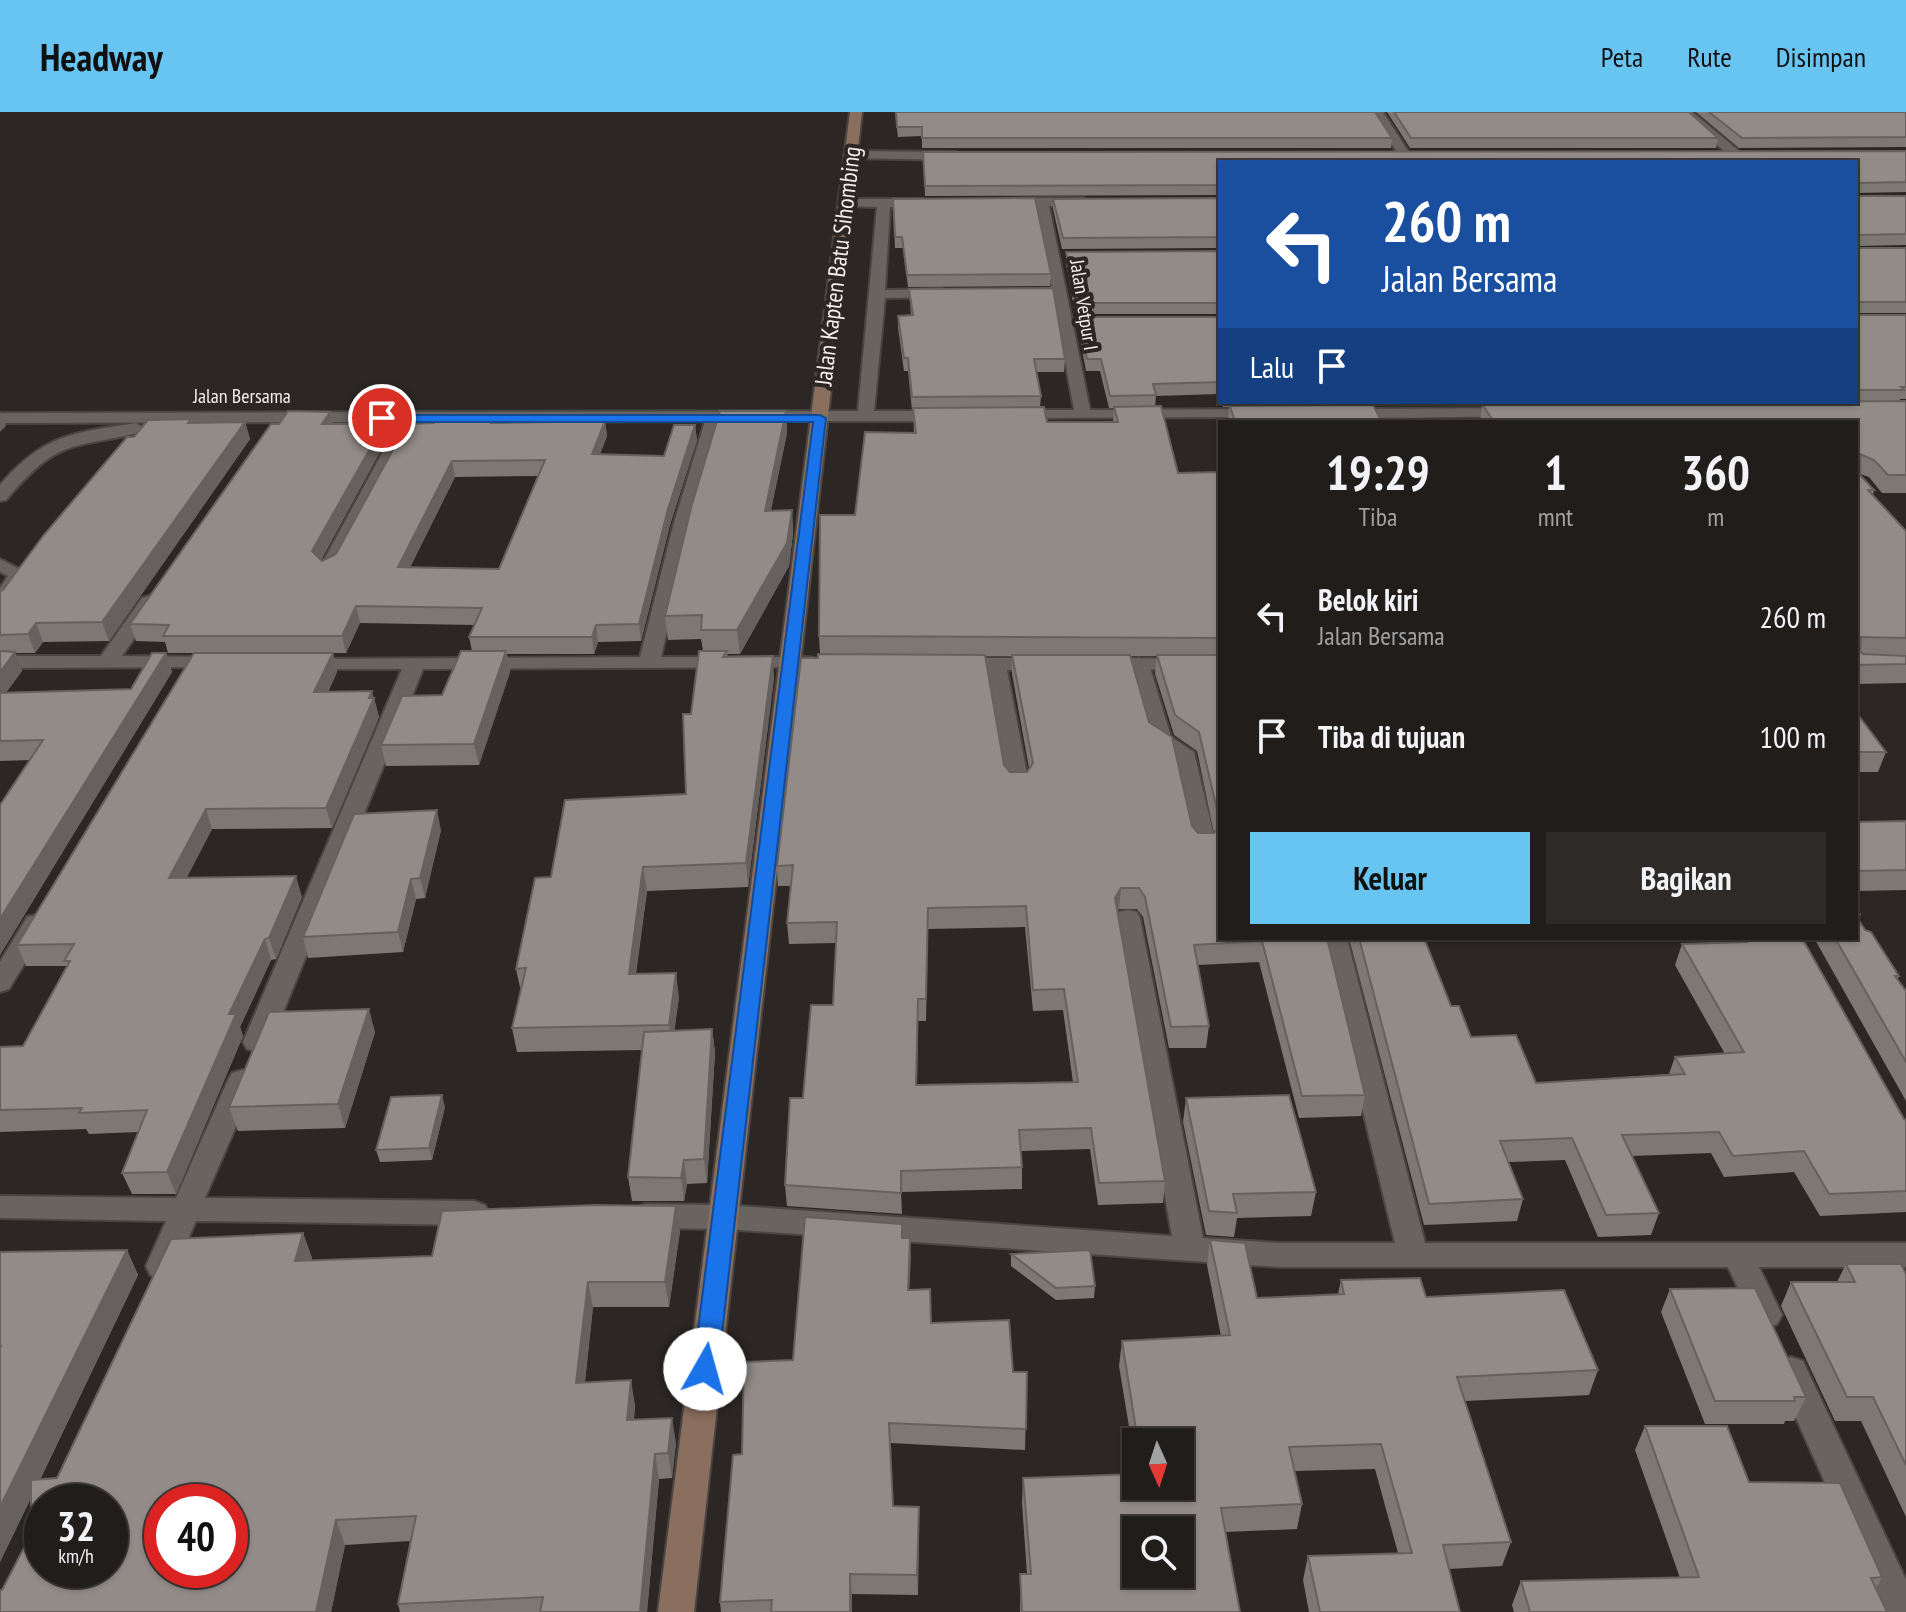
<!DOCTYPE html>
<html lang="id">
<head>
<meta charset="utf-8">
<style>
  :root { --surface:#211d1b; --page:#2d2a28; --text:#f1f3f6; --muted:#a2a2a3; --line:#3e3b3a; --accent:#68c4f0 }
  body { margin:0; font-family:"PT Sans Narrow",sans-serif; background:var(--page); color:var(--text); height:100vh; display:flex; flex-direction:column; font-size:30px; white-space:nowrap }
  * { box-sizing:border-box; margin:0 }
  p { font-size:26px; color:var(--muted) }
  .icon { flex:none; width:44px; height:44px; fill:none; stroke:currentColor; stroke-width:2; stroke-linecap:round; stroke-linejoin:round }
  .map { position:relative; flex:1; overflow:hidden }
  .details { position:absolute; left:1218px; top:308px; width:640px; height:520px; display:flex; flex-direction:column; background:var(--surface); border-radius:0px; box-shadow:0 2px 6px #0004,0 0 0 2px var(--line) }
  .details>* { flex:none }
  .banner { position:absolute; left:1218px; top:48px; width:640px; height:244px; border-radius:0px; box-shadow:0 2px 6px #0004,0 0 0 2px var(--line); background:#1a4fa0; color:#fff; overflow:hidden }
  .needle { width:52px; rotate:177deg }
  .fabs { position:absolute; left:1122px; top:1316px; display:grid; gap:16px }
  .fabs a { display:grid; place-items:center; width:72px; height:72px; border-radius:0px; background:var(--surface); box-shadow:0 2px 6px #0004,0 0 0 2px var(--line); font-size:40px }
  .speed { position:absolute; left:24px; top:1372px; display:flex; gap:16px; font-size:40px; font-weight:700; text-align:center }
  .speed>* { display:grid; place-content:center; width:104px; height:104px; border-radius:50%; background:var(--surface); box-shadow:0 2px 6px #0004,0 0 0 2px var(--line); line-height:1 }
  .speed small { font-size:20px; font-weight:400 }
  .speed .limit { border:12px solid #d22; background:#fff; color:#111 }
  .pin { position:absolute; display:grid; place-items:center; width:68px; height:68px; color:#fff; margin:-34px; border:4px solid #fff; border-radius:50%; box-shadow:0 2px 8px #0007 }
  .me { position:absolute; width:88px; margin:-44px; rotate:7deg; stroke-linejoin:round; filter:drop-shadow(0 0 6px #0008) }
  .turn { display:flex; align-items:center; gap:28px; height:168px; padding:0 32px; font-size:36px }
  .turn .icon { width:104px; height:104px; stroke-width:2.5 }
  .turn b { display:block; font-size:56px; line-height:68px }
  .then { display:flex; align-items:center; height:76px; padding:0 32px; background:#0003; gap:16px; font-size:30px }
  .eta { display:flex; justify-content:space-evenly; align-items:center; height:136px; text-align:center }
  .eta b { font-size:48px; font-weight:700; line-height:56px }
  .primary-button { display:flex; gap:16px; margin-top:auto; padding:16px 32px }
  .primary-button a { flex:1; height:92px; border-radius:0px; background:var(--accent); color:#111; font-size:32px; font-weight:700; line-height:92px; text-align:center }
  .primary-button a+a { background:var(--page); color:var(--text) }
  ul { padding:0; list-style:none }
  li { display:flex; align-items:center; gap:24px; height:120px; padding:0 32px }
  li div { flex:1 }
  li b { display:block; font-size:30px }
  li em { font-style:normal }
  header { display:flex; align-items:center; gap:48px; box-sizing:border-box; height:112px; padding:0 40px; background:var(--accent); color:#111 }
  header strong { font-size:38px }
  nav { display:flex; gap:44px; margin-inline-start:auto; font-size:28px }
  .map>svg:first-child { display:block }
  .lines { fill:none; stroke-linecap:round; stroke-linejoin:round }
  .lane-casing { stroke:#4a4543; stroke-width:4 }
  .street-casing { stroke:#4a4543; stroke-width:4 }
  .secondary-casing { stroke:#4a4543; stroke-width:4 }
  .lane { fill:#6a6460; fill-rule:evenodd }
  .street { fill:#6a6460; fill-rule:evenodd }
  .secondary { fill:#8a6e5e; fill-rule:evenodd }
  .wall { fill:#7e7874; fill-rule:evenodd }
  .shaded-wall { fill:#66615e }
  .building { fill:#928b87; stroke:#66615e; stroke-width:2; fill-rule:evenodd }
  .route { fill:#1a73e8; stroke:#114b97; stroke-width:2 }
  .labels { text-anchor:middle; stroke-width:8; stroke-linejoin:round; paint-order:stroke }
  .far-street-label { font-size:20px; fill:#f2eeec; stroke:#2c2724 }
  .street-label { font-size:24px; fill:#f2eeec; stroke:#2c2724 }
</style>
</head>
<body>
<header>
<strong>Headway</strong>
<nav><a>Peta</a><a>Rute</a><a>Disimpan</a></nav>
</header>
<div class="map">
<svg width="1906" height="1500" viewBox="0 0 1906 1500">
  <rect width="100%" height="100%" fill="#2c2724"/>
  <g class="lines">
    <g class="lane-casing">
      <path id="lane" d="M1139,546L1149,552L1171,625L1194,640L1216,733L1212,738H1196L1192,733L1173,643L1150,629L1129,552Z"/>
    </g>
    <g class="street-casing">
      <path id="street" d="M1371,0H1383L1410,42L1408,45H1400Z
        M1679,0H1692L1738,38V44H1730Z
        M851,39L956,40L962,44L956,48L847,46L845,43Z
        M1042,86H1083L1089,90L1083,94H1049L1090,298L1260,297L1266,299V305L1006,306V300L1012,298H1074L1037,94L1004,95L998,91L1004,87Z
        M845,87H923L929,91L923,95H890L885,178L942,177L949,181L942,185L885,186L874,299H944L952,304L944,309H721L691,414L661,545H810L817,547L820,551L817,555L423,557L271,930L267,937L257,939L247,937L243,930L402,557H302L295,555L292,551L295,547L640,545L673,414L705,309L416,310L337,457L328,463L319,457L399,310L0,311V301L858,299L877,95L841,94V88Z
        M1512,296L1518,298V304L1344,307L1336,302L1344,297Z
        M136,311L144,316L142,320C68,338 60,325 6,388L0,389V373C44,322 73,321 136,311Z
        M0,447L29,462L7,495L0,497V476L8,464L0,460Z
        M149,484L159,490L122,544L218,545L225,547L228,551L225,555L0,556V544H101L142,486Z
        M954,546H1042L1052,552L1042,558H1007L1029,672L1026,677H1010L1007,672L987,558L947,556L944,552Z
        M1102,546L1220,547V559L1095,556L1092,552Z
        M1128,798L1137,800L1140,806L1203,1126L1280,1131H1395L1321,826H1347L1425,1131H1906V1155H1759L1782,1203L1777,1212L1766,1216L1755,1212L1728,1155H1280L724,1117L646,1116L635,1112L631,1104L635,1096L646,1092L724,1093L1172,1124L1116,806L1119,800Z
        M36,803L45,805L49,811L9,877L0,880V850L27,805Z
        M242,958L252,961L256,968L205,1086L474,1089L485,1093L489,1101L485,1109L474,1113L196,1109L172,1163L161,1166L150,1163L146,1154L166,1109L0,1106V1084L176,1086L228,968L232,961Z
        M1791,1245L1803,1249L1906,1468V1500H1883L1775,1259L1779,1249Z"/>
    </g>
    <g class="secondary-casing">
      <path id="secondary" d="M850,0H862L694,1500H658Z"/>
    </g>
    <use href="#lane" class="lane"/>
    <use href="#street" class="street"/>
    <use href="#secondary" class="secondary"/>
  </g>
  <path class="wall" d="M895,0H1375L1392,26L1391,36H922V24L898,25Z
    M1387,0H1689L1718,26L1716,36H1410Z
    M1696,0H1906V35L1739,36Z
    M1906,39V80L1856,81L1859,84H1906V133L1857,134L1859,136H1906V201H1857L1858,203H1906V287H1900V289H1906V381H1882L1869,365L1860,362L1874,378L1873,383L1906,419V552L1856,553V310H1480L1482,293H1469L1467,290H1856V50H1220V83L925,84L923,40Z
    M1220,86V136L1062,137L1053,97V87Z
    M893,87L1051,162L1050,174L908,175L903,136H895Z
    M1220,139V202H1075L1066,151V140Z
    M909,177L1065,247L1064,260H1036L1041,284L1040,295L1047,310H1113L1114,296H1109L1100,259H1086L1078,216V205H1220V286L1218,282L1156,284L1155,294L1178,361L1220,360V826H1327L1365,983L1361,1004L1299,1006L1259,850L1198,853L1209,914L1206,936H1169L1143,805L1137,797H1119L1117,800L1165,1069L1163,1091L1098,1093L1090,1037L1021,1039L1022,1055V1077L901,1080L902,1102L787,1094L785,1073L803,986L833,893L836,831L789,832L787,811L791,774H778L777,754L820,542L819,524L855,403L914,321L913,298H912L908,259H904L898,216V204L911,203ZM985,544H1012V562L1029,656L1027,660H1010L1004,653ZM1130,544H1157L1155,562L1174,623L1197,639L1214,721H1198L1192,714L1149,610ZM1025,815L1033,899L1063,898L1073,970L917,973L918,909H926L928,817Z
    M1221,290H1364L1363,293L1382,310H1228L1229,295H1223Z
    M786,299L787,321L771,398H792L793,421L789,454L740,542H727L728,545L774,566L748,775L647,779L636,862L679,885L674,919L712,917L715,940L707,1071L687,1072L684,1089H632L628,1065L642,938L517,940L512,916L521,880L516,857L551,765L686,682L691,602L703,539L701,527L668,528L665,504Z
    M330,300L333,312L387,327L321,448L322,449L336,442L434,311L494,303L496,311L605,309L607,324L600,342L664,344L695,313L697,328L670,413L641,529L598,530L594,542H507L510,560L479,653L386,654L381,633L442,583L472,539L469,525L475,513L360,511L346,541H333L337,560L328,580L374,586L379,605L332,716L212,717L187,765L302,785L276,847L271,848L240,915L243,924L176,1082H132L122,1061L138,1020L89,1022L86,1017L0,1020V935L23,934L66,855V854H26L17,833L194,541H168L165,530L136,529L130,512L279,312ZM538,364L499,457L410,455L455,365Z
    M191,307L192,311L245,310L250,327L109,529L43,530L35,541H15L22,559L6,580L131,577L166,541L172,560L0,843V693L30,648L0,649V479L3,478L134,325Z
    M1906,552V571L1856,572V553Z
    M1856,600L1886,640L1878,660H1856Z
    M1906,709V778L1856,779V710Z
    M441,718L425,786L416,787L403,840L308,846L303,825Z
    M1858,807L1899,864L1898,867L1906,879V989L1814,826H1856Z
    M1349,826H1424L1451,894L1471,925L1536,971L1669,962L1675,945L1725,942L1675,853L1682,832L1727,830L1725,826H1802L1904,1007L1906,1008V1100L1820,1104L1794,1060L1724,1065L1711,1041L1632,1044L1659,1101L1651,1123L1598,1125L1565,1048L1509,1050L1523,1087L1517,1109L1424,1113Z
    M375,920L345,1016L238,1019L229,995Z
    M1186,986L1316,1080L1311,1104L1237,1106L1234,1125L1206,1123L1183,1010Z
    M445,995L432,1048L380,1050L376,1038Z
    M680,1119L669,1195H593L585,1270L635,1293L634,1308L676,1331L672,1366L659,1367L647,1500H400L398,1492L410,1429L345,1433L331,1500H0L2,1478L31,1422V1386L0,1450V1140L127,1138L138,1163L40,1368L57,1366L303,1121L312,1146L311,1149L432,1144Z
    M902,1126H910L909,1178L931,1211L1013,1260H1027L1025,1338L890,1331L893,1394L919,1395L918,1483L852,1482V1500H721L720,1490L793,1248Z
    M1210,1128L1257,1186L1338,1182L1341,1168L1426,1185L1598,1258L1589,1283L1465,1289L1511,1430L1502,1454L1449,1457L1460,1500H1309L1303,1468L1308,1444L1398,1441L1375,1357L1294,1359L1302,1392L1297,1417L1225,1420L1240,1500H1020V1462H1027L1022,1391L1023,1366L1136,1374L1180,1330H1136V1357L1119,1254L1122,1229L1221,1224L1207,1153Z
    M1011,1142L1095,1174L1094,1186L1056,1188L1011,1154Z
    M1846,1152L1906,1162V1405L1861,1309H1835L1781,1194L1791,1170H1837Z
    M1670,1177L1806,1285L1794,1309H1785L1784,1312H1705L1661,1200Z
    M1645,1314L1749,1370L1882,1465L1876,1476L1887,1500H1514L1512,1493L1521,1469L1680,1466L1635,1338Z"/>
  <path class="shaded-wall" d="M786,299L787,321L766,421L765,399Z
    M1,300L6,314L0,320V301Z
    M330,300L334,315L322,312Z
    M605,309L607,324L594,358L592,342Z
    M245,310L250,327L109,529L102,510Z
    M384,312L387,327L316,456L312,439Z
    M695,313L697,328L670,413L641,529L639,512L668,397Z
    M452,349L455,365L402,472L398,455Z
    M792,398L793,421L789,454L740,542L737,518Z
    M356,494L360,511L346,541L342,524Z
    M36,511L43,530L35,541L28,522Z
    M596,513L598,530L594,542L592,525Z
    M506,539L510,560L479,653L474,632Z
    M15,540L22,559L0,589V560Z
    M166,541L172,560L0,843V807Z
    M333,541L337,560L319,600L314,580Z
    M773,544L774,566L748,775L746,751Z
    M372,579L379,605L332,716L326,696Z
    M206,697L212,717L176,786L169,766Z
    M437,698L441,718L425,786L420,766Z
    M643,755L647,779L632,886L629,862Z
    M296,764L302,785L276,847L269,826Z
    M411,767L416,787L403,840L398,820Z
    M1121,776L1119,797L1113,807L1115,786Z
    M265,827L271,848L240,915L243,924L176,1082L167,1060L229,902Z
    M676,861L679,885L672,937L669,913Z
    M369,897L375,920L345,1016L338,992Z
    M712,917L715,940L707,1071L704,1047Z
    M442,983L445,995L432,1048L429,1036Z
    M684,1048L687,1072L684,1089L681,1066Z
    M676,1094L680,1119L669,1195L665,1170Z
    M303,1121L312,1146L303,1175L295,1149Z
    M910,1126L911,1147L908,1198V1178Z
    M127,1138L138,1163L0,1450V1395Z
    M588,1170L593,1195L582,1296L576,1271Z
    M631,1268L635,1293L631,1333L627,1308Z
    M672,1306L676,1331L672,1366L668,1341Z
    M655,1342L659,1367L647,1500H640Z
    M919,1395V1415L918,1483L917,1463Z
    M336,1408L345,1433L331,1500H316Z
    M850,1462L852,1482V1500H850Z"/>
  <path class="building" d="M896,0H1375L1392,26H922V15H897Z
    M1394,0H1689L1718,26H1411Z
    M1709,0H1906V25L1742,26Z
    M1906,39V70L1857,71L1856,81L1859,84H1906V122L1857,123L1856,133L1859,136H1906V190H1860L1857,193L1858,203H1906V275H1901L1904,278H1856V50H1220V73L925,74L923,40Z
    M1035,86L1051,162L907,163L902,125H895L893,87Z
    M1220,86V125L1063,126L1053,87Z
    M1220,139V191H1076L1066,140Z
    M1053,176L1065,247H1034L1041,284L912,285L908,246H904L898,204L913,203L909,177Z
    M1078,205H1220V271V270L1153,272L1156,283L1110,284L1101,247H1087Z
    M1906,289V363H1888L1874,348L1860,342V363L1874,378H1868L1906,419V526L1861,525L1860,539L1863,542L1906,544V552L1856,553V310H1494L1482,292Z
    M1373,293L1382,310H1235L1230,294Z
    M1161,294L1178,361L1220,360V526L819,524L820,403H855L865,320L916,321L913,296L1044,295L1047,310H1118L1114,295Z
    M288,299L330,300L322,312H384L312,439L322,449L336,442L407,312L434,311L439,303H494L491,311L605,309L592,342L664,344L674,313H695L668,397L639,512L596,513L592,525H469L482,496L356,494L342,524H163L169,513L130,512L271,312H279ZM545,348L499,457L398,455L452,349Z
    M720,299H786L765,399L792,398L787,431L737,518H701L702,503L665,504L692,392Z
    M191,307L188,311L245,310L102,510L36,511L28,522L0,523V479L3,478L43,424L127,325H134L148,308Z
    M0,539L15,540L0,560Z
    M461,539H506L474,632L381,633L402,584L442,583Z
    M699,539H727L723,545L773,544L746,751L643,755L629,862L676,861L669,913L512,916L526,856L516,857L535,766L551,765L565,688L686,682L683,602H691Z
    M152,541H166L0,807V693L43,628L0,629V581L131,577Z
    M194,541H333L314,580L372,579L369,586H374L326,696L206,697L169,766L296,764L269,826L265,827L229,902H236L167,1060L122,1061L147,998L79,1001L82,996L0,998V935L23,934L70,849H64L74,832L17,833Z
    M818,542L985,543L1004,653L1010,660H1027L1033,651L1012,543H1130L1149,610L1172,625L1192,714L1198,721H1214L1220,715V826H1327L1365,983L1302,984L1262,829L1194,833L1209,914L1171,915L1145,785L1139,776H1121L1115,786L1165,1069L1099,1071L1091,1016L1019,1018L1022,1055L901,1059V1081L785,1073L790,986H803L811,893H833L837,810L787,811L793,753L777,754L801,546H818ZM1026,794L1033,878L1064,877L1078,970L916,973L918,887H926L928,796Z
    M1157,543H1220V711L1199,620L1175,603Z
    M1856,600L1886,640H1856Z
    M437,698L420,766L411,767L398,820L303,825L354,702Z
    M1906,709V758L1856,759V710Z
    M1856,797L1860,802L1858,807L1865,818L1871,820L1899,864H1895L1906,879V950L1835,826H1856Z
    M1359,826H1424L1451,894H1459L1471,925L1516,923L1536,971L1685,962L1675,945L1744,940L1682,832L1747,830L1745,826H1802L1904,1007L1906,1008V1079L1829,1082L1804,1039L1733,1044L1719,1020L1622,1023L1659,1101L1606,1103L1572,1026L1500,1029L1523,1087L1429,1092Z
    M369,897L338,992L229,995L269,900Z
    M712,917L704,1047L684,1048L681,1066L628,1065L644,920Z
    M442,983L429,1036L376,1038L391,985Z
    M1289,983L1316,1080L1233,1082L1237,1101L1209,1099L1186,986Z
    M595,1093L676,1094L665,1170H588L576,1271L631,1268L627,1308L672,1306L668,1341L655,1342L640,1500H540L543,1485L398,1492L416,1404L336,1408L316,1500H0V1478H2L31,1422V1368L57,1366L171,1127L303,1121L295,1149L432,1144L442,1099ZM42,1390H110V1458H42ZM162,1390H230V1458H162Z
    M805,1105L902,1112V1126H910L908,1178L930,1177L931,1211L1009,1208L1013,1260H1027L1026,1317L889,1311L893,1394L919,1395L917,1463L850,1462V1500H771L772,1488L720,1490L733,1343L742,1342L744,1250L793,1248Z
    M1210,1128L1245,1131L1257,1186L1344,1182L1341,1168L1420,1166L1426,1185L1564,1178L1598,1258L1457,1265L1511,1430L1443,1433L1460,1500H1320L1308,1444L1412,1441L1381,1332L1289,1335L1302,1392L1221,1396L1240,1500H1022L1020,1462H1031L1023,1366L1136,1362V1374H1180V1330H1138L1122,1229L1230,1223ZM1136,1418H1180V1462H1136Z
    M127,1138L0,1395V1236L1,1234H0V1140Z
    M1090,1138L1095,1174L1056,1176L1011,1142Z
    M1846,1152H1901L1906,1162V1353L1873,1285H1847L1791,1170H1855Z
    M1755,1176L1806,1285H1794L1795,1289H1715L1670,1177Z
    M1645,1314H1727L1749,1370L1840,1371L1882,1465L1871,1466L1887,1500H1530L1521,1469L1699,1465Z"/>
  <path class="route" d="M820,303L826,306L718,1257L714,1264L705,1267L697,1264L693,1257L813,310H382L376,306L382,303Z"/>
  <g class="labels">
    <g class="far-street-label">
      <text transform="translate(1084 193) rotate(81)" y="7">Jalan Vetpur I</text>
      <text x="242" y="291">Jalan Bersama</text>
    </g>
    <g class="street-label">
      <text transform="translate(838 154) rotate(-83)" y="8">Jalan Kapten Batu Sihombing</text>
    </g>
  </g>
</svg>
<div class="fabs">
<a><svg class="needle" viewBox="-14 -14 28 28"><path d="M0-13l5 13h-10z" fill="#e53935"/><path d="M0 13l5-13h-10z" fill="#a2a2a3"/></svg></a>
<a><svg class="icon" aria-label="search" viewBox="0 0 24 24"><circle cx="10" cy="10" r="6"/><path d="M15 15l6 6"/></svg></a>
</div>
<div class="speed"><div>32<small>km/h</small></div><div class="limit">40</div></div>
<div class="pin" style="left:382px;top:306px;background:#d93025"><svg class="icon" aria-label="arrive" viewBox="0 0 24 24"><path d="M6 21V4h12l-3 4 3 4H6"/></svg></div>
<svg class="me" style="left:705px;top:1257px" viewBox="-20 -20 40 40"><circle r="19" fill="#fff"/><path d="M0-13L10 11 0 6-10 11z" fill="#1a73e8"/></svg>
<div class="banner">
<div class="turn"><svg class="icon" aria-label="left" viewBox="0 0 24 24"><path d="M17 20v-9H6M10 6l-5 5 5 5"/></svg><div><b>260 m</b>Jalan Bersama</div></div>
<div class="then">Lalu<svg class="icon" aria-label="arrive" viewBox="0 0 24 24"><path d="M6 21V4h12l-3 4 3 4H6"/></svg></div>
</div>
<section class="details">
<div class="eta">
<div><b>19:29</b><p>Tiba</p></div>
<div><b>1</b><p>mnt</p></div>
<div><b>360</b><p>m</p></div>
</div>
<ul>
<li><svg class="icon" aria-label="left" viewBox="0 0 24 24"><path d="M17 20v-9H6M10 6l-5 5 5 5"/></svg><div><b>Belok kiri</b><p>Jalan Bersama</p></div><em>260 m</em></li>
<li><svg class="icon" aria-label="arrive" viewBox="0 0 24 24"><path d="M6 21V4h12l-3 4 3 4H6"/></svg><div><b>Tiba di tujuan</b></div><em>100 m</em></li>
</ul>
<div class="primary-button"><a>Keluar</a><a>Bagikan</a></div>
</section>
</div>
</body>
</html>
